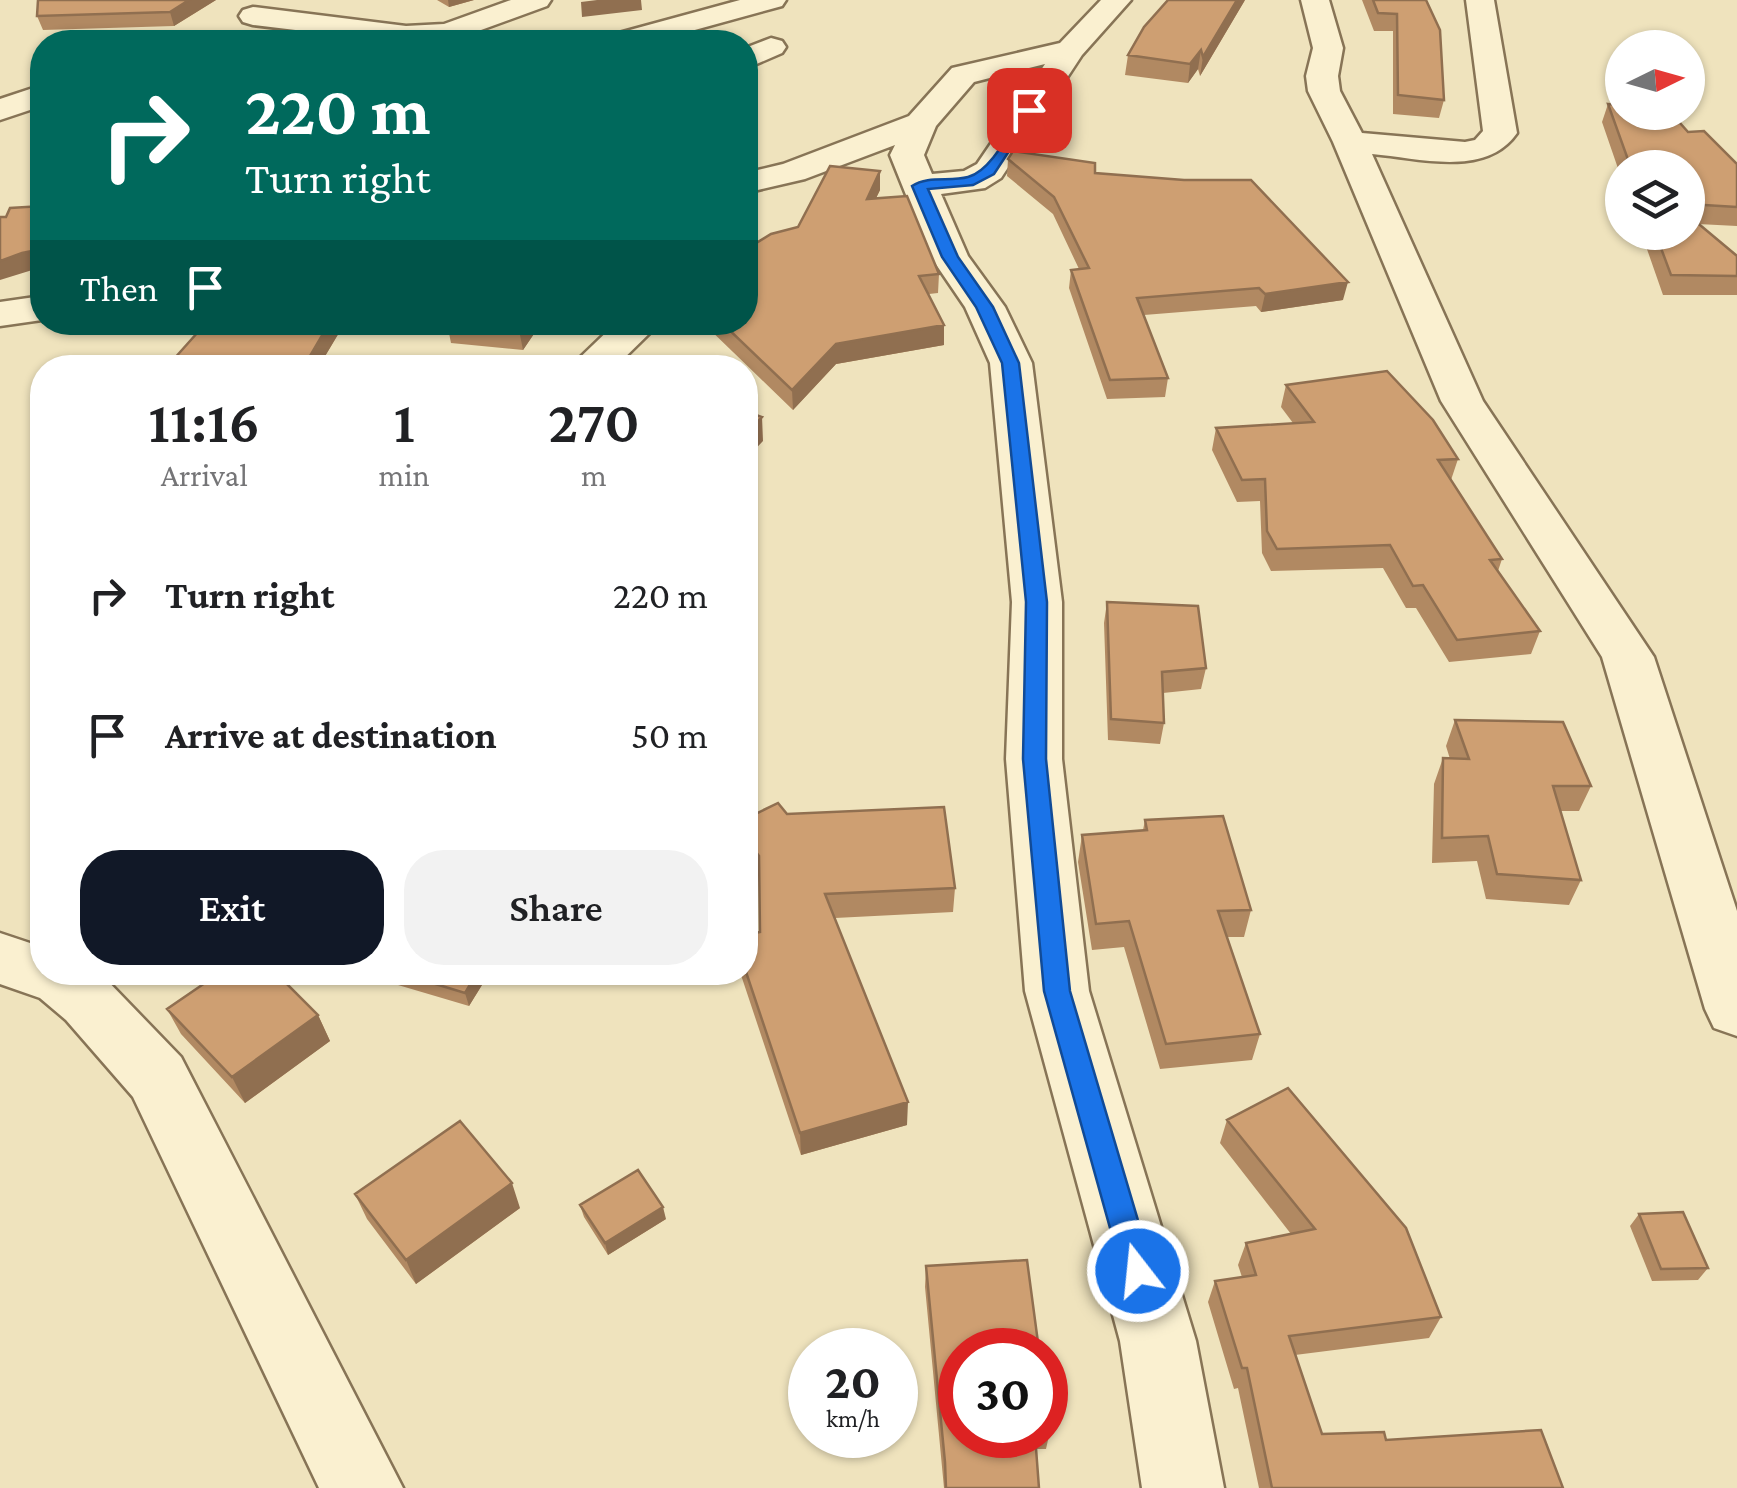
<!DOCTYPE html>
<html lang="en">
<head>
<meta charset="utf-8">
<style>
  :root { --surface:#fff; --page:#f2f2f2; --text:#202124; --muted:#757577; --accent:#111827 }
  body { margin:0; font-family:"Crimson Pro",serif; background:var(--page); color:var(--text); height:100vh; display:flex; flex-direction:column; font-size:38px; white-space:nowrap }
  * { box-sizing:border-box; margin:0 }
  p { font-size:32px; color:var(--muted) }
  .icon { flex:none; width:55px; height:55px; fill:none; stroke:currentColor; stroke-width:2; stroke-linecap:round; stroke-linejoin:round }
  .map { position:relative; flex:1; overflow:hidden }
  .side { position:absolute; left:30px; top:355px; width:728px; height:630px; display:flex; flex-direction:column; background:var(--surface); border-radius:40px; box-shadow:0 2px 8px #0004 }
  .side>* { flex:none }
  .hud { position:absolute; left:30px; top:30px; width:728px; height:305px; border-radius:40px; box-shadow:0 2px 8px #0004; background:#00695c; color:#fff; overflow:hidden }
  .needle { width:65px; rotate:85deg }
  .buttons { position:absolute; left:1605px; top:30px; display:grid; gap:20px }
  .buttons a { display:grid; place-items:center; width:100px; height:100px; border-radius:50%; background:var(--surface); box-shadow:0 2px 8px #0004; font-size:50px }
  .speed { position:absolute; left:788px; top:1328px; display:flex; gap:20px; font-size:50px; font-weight:700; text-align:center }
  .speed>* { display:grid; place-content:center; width:130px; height:130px; border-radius:50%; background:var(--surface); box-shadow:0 2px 8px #0004; line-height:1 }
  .speed small { font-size:25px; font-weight:400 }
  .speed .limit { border:15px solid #d22; background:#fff; color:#111 }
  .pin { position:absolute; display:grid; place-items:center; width:85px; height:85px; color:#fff; margin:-42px; border-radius:20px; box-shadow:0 5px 15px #0006 }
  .me { position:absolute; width:110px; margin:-55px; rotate:344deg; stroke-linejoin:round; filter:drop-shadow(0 0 8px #0008) }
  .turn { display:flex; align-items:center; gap:35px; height:210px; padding:0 50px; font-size:45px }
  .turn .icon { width:130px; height:130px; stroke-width:2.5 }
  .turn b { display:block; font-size:70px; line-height:85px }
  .then { display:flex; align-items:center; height:95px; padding:0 50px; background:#0003; gap:20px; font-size:38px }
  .eta { display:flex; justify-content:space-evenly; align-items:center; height:170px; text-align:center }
  .eta b { font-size:60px; font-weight:600; line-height:70px }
  .cta { display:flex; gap:20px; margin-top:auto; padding:20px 50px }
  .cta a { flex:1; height:115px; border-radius:40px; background:var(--accent); color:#fff; font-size:40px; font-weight:600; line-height:115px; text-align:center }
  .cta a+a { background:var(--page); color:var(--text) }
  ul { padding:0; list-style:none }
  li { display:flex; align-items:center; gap:30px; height:140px; padding:0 50px }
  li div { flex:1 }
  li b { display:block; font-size:38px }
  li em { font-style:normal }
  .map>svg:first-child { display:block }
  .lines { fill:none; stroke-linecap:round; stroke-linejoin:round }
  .minor-casing { stroke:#877456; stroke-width:5 }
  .minor { fill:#faf0d0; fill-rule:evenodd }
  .wall { fill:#b18962 }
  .shaded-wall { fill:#906f50 }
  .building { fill:#ce9f72; stroke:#906f50; stroke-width:2.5 }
  .route { fill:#1a73e8; stroke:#114b97; stroke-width:2.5 }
</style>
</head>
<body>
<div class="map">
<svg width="1737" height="1488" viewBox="0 0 1737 1488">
  <rect width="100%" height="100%" fill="#efe3bd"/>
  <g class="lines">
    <g class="minor-casing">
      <path id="minor" d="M511,0H551L547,6L448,42H395L253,25L243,22L239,16L243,10L253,7L406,26L444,24Z
        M740,0H786L782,6L651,42H604L608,36Z
        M1101,0H1131L1082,55L1001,178L985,188L941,194L968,256L1005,307L1032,363L1062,602V759L1089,991L1196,1341L1224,1488H1142L1120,1341L1025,991L1006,759L1012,602L990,363L965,307L931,257L890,155L895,145L805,179L745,193V173L783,164L909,116L952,68L1060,43ZM1045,64L977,164L964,171L932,174L924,155L936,126L974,82Z
        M1301,0H1329L1343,48L1338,76L1340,91L1362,133L1465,142L1475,140L1483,131L1466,0H1494L1517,133C1486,178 1419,158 1372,154L1483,401L1654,657L1737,911V1036L1714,1028L1705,1009L1602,657L1441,401L1333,142L1308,91L1306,76L1313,48Z
        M771,38L782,41L786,47L782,53L745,69V48Z
        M42,85V106L0,120V99Z
        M42,296V320L0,326V302Z
        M617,322H661L614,368H569Z
        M0,933L42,947V972H99L181,1057L403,1488H319L133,1097L66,1020L40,998L0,984Z"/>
    </g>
    <use href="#minor" class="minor"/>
  </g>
  <path class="wall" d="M38,0H216L174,26L43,30L37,16Z
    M437,0H474L449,7Z
    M1245,0L1200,76L1198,69L1188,83L1125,75L1128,55Z
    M1362,0H1426L1444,100L1439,118L1393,114V31H1374Z
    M1608,104L1671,123L1688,132L1737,164V226L1698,224L1737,256V295H1663L1641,232H1688V168H1622V180L1602,122Z
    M1008,159L1095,173L1343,300L1261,312L1256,306L1144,315L1168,378L1165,397L1107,399L1069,288L1071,270L1079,269L1053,214L1007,176Z
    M880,171V190L876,198L939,274L938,293L929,294L944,345L836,364L793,410L702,322H745L798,227Z
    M207,322H342L343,326L318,368H176L173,360Z
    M542,322L523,350L451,343L447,323Z
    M1286,385L1458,459L1451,480L1502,559L1498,571L1540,631L1531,654L1449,662L1416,608H1406L1383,568L1271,571L1262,553L1260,501L1237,502L1212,450L1216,428L1293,423L1281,407Z
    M1107,602L1206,668L1201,689L1163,693L1164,723L1160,744L1108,740L1104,623Z
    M1455,720L1591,786L1579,811H1560L1581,880L1569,905L1486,899L1477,861L1432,863L1434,784L1443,758L1450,759L1446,746Z
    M787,814L955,888L953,912L835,918L907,1125L801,1155L740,972H745V935L760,932V878L745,859V819Z
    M1145,820L1251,910L1244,937H1227L1260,1034L1252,1060L1160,1069L1124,947L1092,950L1078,862L1082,835L1143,830Z
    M393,972H490L469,1006L398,985Z
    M167,1009L318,1015L330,1041L245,1103L181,1034Z
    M1227,1120L1441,1317L1429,1338L1295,1355L1322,1434L1386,1440L1563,1488H1259L1238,1388L1234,1389L1208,1302L1215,1281L1242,1277L1238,1265L1246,1243L1291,1234L1220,1143Z
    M355,1194L520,1208L416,1284L367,1219Z
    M580,1205L666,1219L608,1255L584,1217Z
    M1639,1214L1708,1268L1698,1280L1652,1281L1630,1226Z
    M926,1266L960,1435H1045V1392L1050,1431L1046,1449H1036L1039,1488H944L925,1287Z"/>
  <path class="shaded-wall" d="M189,0H216L174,26L170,12Z
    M448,0H474L449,7Z
    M597,0H641L642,10L582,17L581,2Z
    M1237,0H1245L1200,76L1203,57Z
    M1201,50L1198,69L1188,83L1190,64Z
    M880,171V190L867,217V199Z
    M42,249V267L0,280V261L22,253Z
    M1348,282L1343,300L1261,312L1265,294Z
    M330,322H342L343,326L318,368H303Z
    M525,322H542L523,350L519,330Z
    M944,325V345L836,364L793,410L792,390L836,344Z
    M762,417L763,441L745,460V435Z
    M477,972H490L469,1006L465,993Z
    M318,1015L330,1041L245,1103L232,1077Z
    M908,1102L907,1125L801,1155L800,1133Z
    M512,1183L520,1208L416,1284L406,1260Z
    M663,1207L666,1219L608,1255L605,1243Z"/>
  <path class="building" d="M38,0H189L170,12L37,16Z
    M1168,0H1237L1203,57L1201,50L1190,64L1128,55L1144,27Z
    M1373,0H1426L1440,30L1444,100L1398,95L1397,14L1378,13Z
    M1608,104L1622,105V112H1666L1671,123H1680L1688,132L1704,131L1737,164V207L1688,204V168H1631Z
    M1013,151L1095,163V173L1184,180H1251L1348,282L1265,294L1259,288L1137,298L1168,378L1110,380L1071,270L1089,268L1054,197L1008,159Z
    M830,166L880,171L867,199L907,196L939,274L919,276L944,325L836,344L792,390L721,322H745V250L771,234L798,227Z
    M42,206V249L22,253L0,261V217H6L10,208Z
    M1688,215L1737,256V276L1671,275L1655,232H1688Z
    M207,322H330L303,368H204L173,360Z
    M447,322H525L519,330Z
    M1387,371L1433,420L1458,459L1438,460L1502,559L1490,560L1540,631L1457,640L1423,585L1413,586L1390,545L1277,549L1267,531L1265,479L1242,480L1216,428L1314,422L1286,385Z
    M745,411L762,417L745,435Z
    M1107,602L1198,606L1206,668L1162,672L1164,723L1111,719Z
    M1455,720L1563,722L1591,786H1553L1581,880L1497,874L1488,836L1442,838L1443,758L1469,759Z
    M778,803L787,814L944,807L955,888L825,894L908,1102L800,1133L745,969V935L760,932L759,856L745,838V819Z
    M1223,816L1251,910L1218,911L1260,1034L1166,1044L1129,921L1096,924L1082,835L1147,830L1145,820Z
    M221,972H275L318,1015L232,1077L167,1009Z
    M396,972H477L465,993Z
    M1288,1088L1406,1228L1441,1317L1289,1336L1322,1434L1384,1432L1386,1440L1541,1430L1563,1488H1272L1247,1368H1242L1215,1281L1256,1275L1246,1243L1315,1229L1227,1120Z
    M460,1121L512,1183L406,1260L355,1194Z
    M638,1170L663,1207L605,1243L580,1205Z
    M1683,1212L1708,1268L1661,1269L1639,1214Z
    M1027,1260L1039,1350H960V1435H1035L1039,1488H946L945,1462L926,1266Z
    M1045,1392L1050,1431H1045Z"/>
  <path class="route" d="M1025,108L1036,110L994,174L973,185L928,189L958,257L993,307L1019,363L1047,602L1046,759L1070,991L1153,1271L1148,1281L1138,1285L1127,1281L1122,1271L1044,991L1023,759L1026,602L1002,363L976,307L942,257L912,186C928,175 950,182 968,177C993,170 1011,128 1025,108Z"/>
</svg>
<div class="buttons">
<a><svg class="needle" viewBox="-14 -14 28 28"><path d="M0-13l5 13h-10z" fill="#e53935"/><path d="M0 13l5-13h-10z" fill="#757577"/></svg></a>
<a><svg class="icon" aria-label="layers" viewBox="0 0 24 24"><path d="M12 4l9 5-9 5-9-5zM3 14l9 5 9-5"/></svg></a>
</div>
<div class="speed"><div>20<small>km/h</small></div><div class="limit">30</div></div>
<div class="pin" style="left:1029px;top:110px;background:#d93025"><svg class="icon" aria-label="arrive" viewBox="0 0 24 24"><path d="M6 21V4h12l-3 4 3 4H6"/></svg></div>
<svg class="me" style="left:1138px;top:1271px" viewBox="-20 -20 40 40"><circle r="17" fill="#1a73e8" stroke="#fff" stroke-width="3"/><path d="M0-11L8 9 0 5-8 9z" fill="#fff"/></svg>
<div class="hud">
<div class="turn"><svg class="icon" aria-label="right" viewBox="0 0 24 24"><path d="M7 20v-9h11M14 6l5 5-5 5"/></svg><div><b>220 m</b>Turn right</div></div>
<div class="then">Then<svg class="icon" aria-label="arrive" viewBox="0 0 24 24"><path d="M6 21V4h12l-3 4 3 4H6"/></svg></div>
</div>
<section class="side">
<div class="eta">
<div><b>11:16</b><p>Arrival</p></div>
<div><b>1</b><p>min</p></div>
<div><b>270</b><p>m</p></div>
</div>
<ul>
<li><svg class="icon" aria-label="right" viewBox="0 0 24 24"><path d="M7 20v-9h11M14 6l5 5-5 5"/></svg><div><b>Turn right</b></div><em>220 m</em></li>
<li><svg class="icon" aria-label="arrive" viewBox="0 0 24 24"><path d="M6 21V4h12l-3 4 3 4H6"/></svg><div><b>Arrive at destination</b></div><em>50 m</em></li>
</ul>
<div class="cta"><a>Exit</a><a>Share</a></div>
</section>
</div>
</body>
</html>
